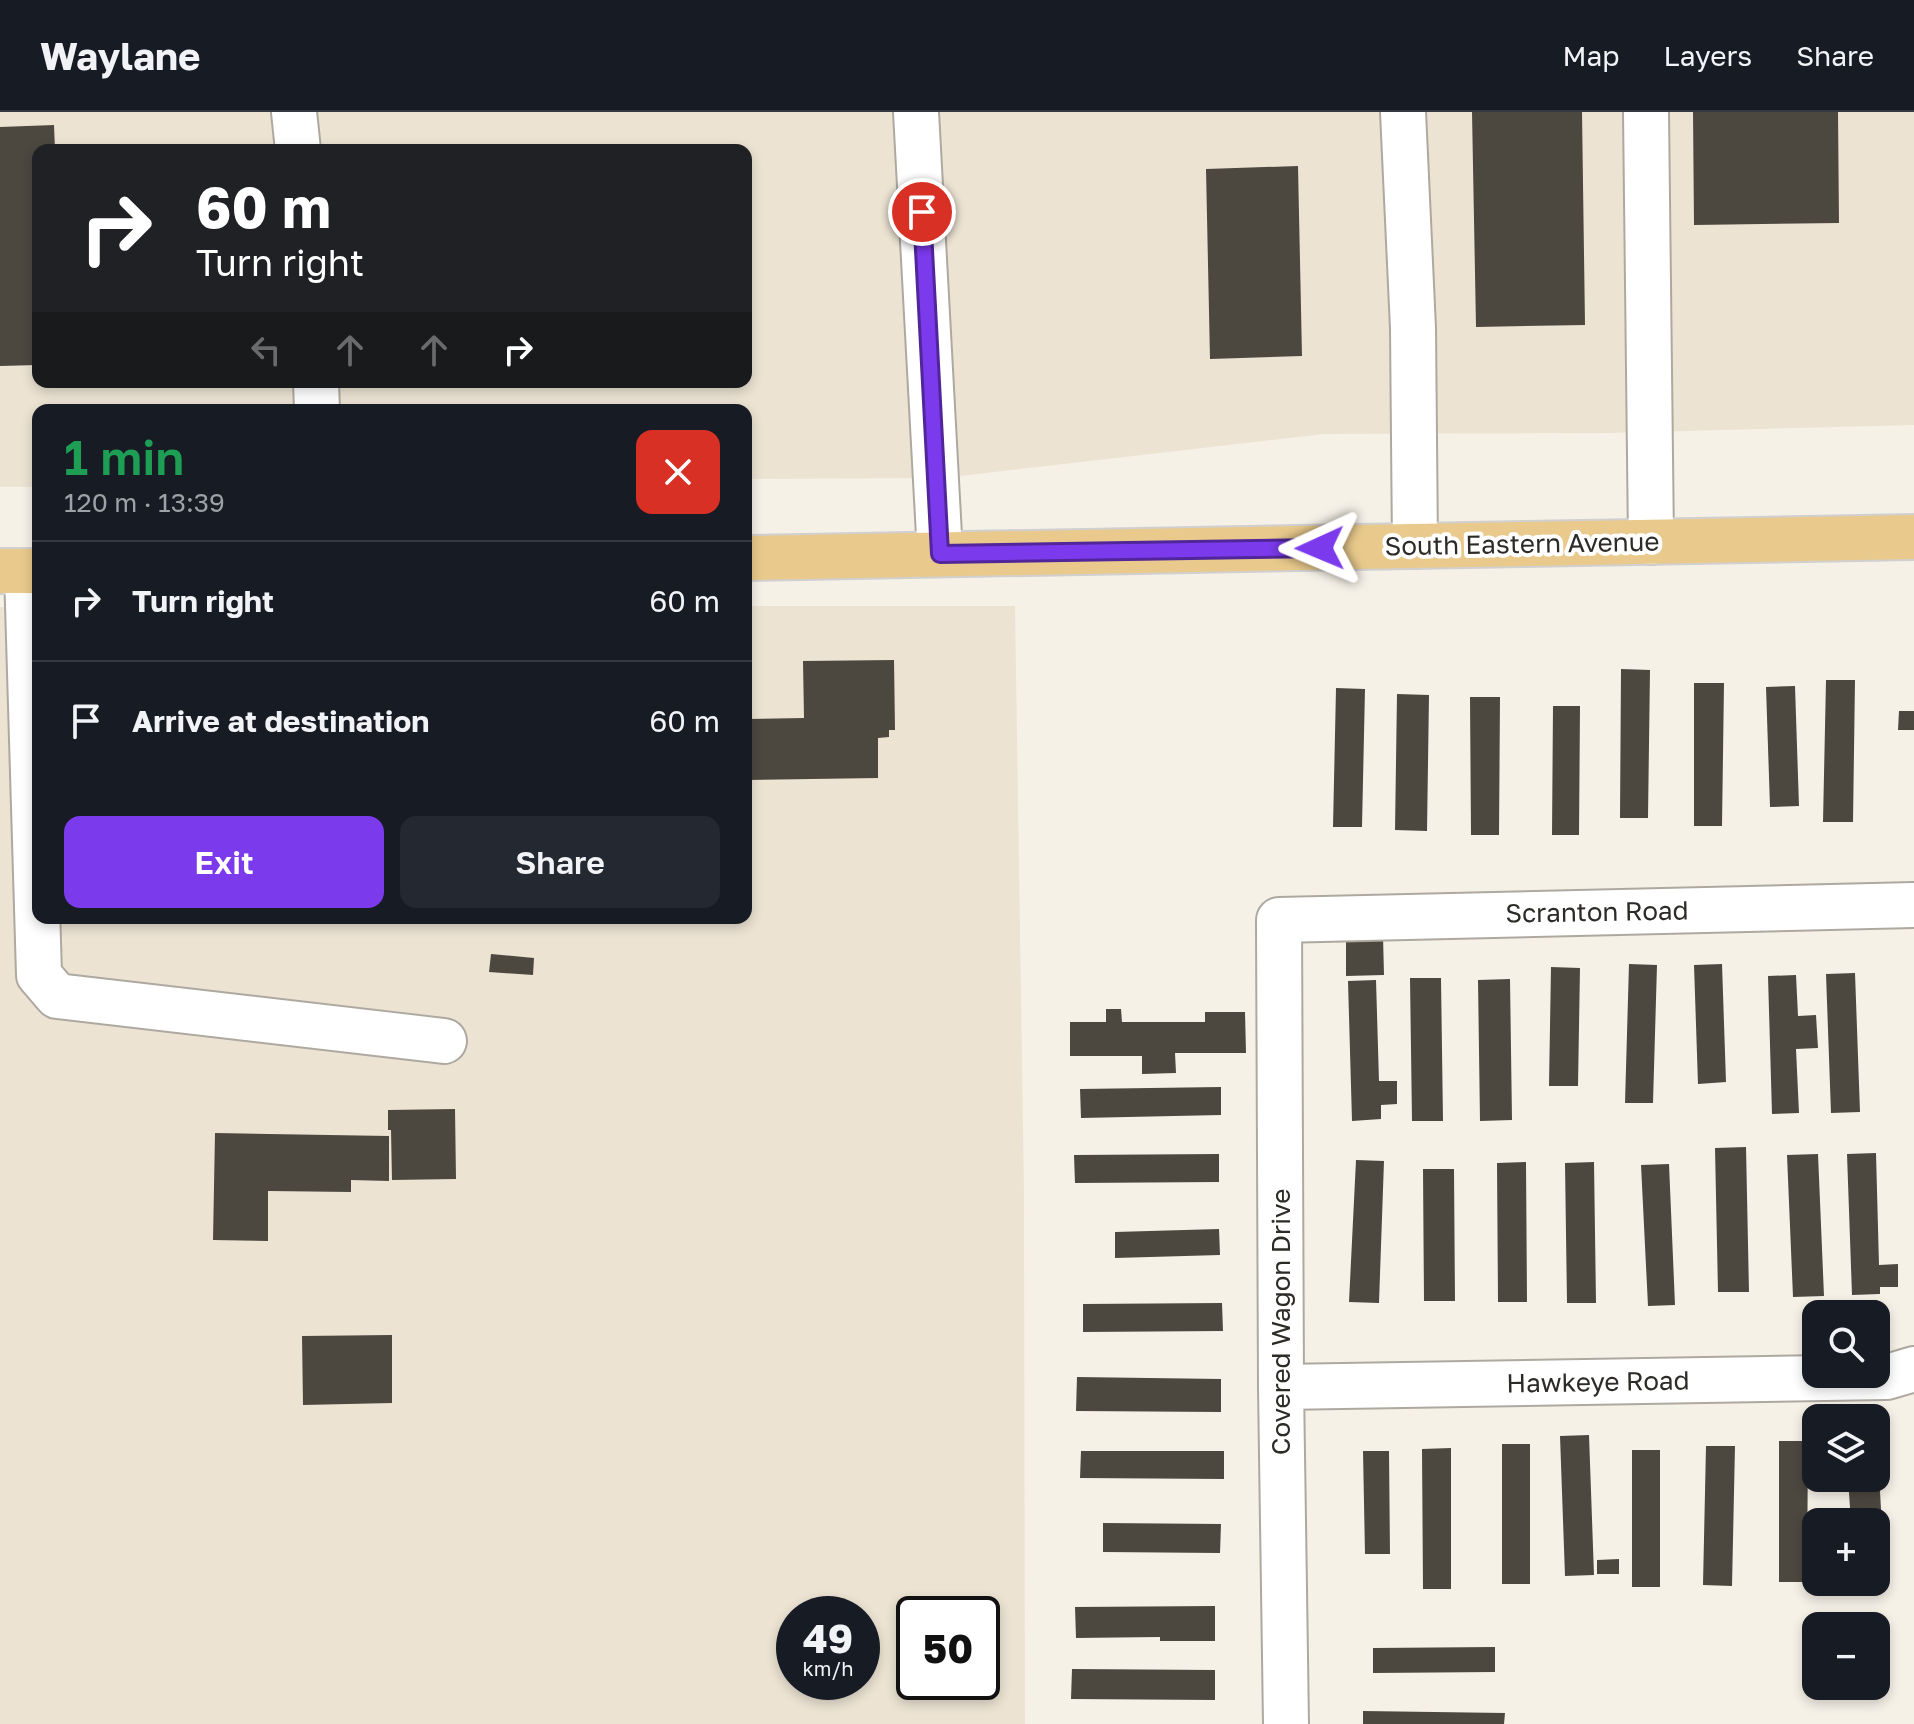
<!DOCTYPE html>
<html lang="en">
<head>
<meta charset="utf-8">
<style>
  :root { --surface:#171b24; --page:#242831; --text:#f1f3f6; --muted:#9ea1a6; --line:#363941; --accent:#7c3aed }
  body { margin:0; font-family:"Golos Text",sans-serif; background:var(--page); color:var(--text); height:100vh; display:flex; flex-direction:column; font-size:30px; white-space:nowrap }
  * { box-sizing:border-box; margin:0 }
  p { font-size:26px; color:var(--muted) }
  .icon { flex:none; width:44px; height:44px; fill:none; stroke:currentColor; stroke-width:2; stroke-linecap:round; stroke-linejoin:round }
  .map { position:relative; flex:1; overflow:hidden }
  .panel { position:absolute; left:32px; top:292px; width:720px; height:520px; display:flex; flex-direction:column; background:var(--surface); border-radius:16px; box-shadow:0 4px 12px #0003 }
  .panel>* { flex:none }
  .guide { position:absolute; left:32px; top:32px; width:720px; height:244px; border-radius:16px; box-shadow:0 4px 12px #0003; background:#202124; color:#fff; overflow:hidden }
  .tools { position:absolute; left:1802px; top:1188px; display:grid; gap:16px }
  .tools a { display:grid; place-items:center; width:88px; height:88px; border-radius:16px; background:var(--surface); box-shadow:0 4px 12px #0003; font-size:40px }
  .speed { position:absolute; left:776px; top:1484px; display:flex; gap:16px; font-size:40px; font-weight:700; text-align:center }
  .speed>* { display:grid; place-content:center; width:104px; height:104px; border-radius:50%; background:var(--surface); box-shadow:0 4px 12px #0003; line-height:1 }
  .speed small { font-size:20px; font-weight:400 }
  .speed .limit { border:4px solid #111; border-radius:12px; background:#fff; color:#111 }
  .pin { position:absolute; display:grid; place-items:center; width:68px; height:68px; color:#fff; margin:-34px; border:4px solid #fff; border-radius:50%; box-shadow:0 2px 8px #0007 }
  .me { position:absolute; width:88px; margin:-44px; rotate:269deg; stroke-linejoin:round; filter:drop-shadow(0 0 6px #0008) }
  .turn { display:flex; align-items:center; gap:28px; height:168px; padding:0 32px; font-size:36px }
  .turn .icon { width:104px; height:104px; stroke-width:2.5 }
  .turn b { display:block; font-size:56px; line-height:68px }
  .lanes { display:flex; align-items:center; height:76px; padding:0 32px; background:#0003; justify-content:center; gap:40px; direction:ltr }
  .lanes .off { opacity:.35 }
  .round { display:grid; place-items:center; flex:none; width:84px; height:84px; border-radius:16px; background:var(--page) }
  .headline { display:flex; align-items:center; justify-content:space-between; height:136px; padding:0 32px }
  h1 { font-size:48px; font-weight:600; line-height:60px; color:#1e9e55 }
  .cta { display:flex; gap:16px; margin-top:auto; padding:16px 32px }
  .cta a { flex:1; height:92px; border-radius:16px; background:var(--accent); color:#fff; font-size:32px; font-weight:600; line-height:92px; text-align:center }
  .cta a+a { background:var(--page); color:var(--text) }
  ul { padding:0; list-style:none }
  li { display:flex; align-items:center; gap:24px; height:120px; padding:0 32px; border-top:2px solid var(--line) }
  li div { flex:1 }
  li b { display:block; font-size:30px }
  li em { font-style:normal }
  header { display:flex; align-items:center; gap:48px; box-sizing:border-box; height:112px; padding:0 40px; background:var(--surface); border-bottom:2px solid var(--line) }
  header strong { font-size:38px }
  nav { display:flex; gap:44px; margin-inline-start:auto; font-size:28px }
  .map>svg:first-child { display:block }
  .built { fill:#ece3d3; fill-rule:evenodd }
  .building { fill:#4c4840 }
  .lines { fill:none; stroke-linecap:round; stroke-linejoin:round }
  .minor-casing { stroke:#aea9a0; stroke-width:48 }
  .major-casing { stroke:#d1d0d0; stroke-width:48 }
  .minor { stroke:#fff; stroke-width:44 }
  .major { stroke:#e9ca8c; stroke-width:44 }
  .route-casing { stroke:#51269a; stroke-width:20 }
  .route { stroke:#7c3aed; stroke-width:14 }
  .labels { text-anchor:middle; stroke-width:8; stroke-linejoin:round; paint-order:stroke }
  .street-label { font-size:26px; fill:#2d2b28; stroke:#fefffe }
</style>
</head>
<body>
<header>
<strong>Waylane</strong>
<nav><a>Map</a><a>Layers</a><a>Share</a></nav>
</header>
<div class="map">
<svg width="1914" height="1612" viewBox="0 0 1914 1612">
  <rect width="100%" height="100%" fill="#f6f1e7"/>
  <path class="built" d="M0,0H1914V313L1611,321L1324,322L943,366L746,367V298H38V375H0ZM38,38H746V270H38Z
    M746,494H1015L1024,1078L1025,1612H0V495H38V806H746ZM794,1502H862V1570H794ZM914,1502H982V1570H914Z"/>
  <path class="building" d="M1472,0H1582L1585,213L1476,215Z
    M1693,0H1838L1839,111L1694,113Z
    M54,13L55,38H38V253L0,254V15Z
    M1298,54L1302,244L1210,247L1206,57Z
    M894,548L895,618H889V625L878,626V666L746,668V607L804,606L803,549Z
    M1621,557L1650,558L1648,706H1620Z
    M1826,568H1855L1853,710H1823Z
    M1694,571H1724L1722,714H1694Z
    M1795,574L1799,694L1770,695L1766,575Z
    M1336,576L1365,577L1362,715H1333Z
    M1397,582L1429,583L1427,719L1395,718Z
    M1470,585H1500L1499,723H1471Z
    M1553,594H1580L1579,723H1552Z
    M1899,599H1914V618H1898Z
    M1346,824H1383L1384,863L1346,864Z
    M491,842L534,846L533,863L489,860Z
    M1629,852L1657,853L1653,991H1625Z
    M1722,852L1726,970L1698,972L1694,853Z
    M1551,855L1580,856L1578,974H1549Z
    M1855,861L1860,1000L1831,1001L1826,862Z
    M1796,863L1798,904L1816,903L1818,936L1796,937L1799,1001L1772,1002L1768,864Z
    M1410,866H1441L1443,1009H1412Z
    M1510,867L1512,1008L1480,1009L1478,868Z
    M1376,868L1379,969H1397V992L1381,993V1007L1352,1009L1348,869Z
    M1106,897H1121L1122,910H1205V900H1245L1246,941H1175L1176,961L1142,962V944H1070V910H1106Z
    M1221,975V1003L1081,1006L1080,977Z
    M455,997L456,1067L392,1068L391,1018H388V998Z
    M215,1021L389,1024V1069L351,1068V1080L268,1079V1129L213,1128Z
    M1746,1035L1749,1180H1718L1715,1036Z
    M1876,1041L1879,1153L1898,1152V1175H1880V1182L1852,1183L1847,1042Z
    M1219,1042V1070L1075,1071L1074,1043Z
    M1818,1042L1824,1184L1793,1185L1787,1043Z
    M1356,1048L1384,1049L1379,1191L1349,1190Z
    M1526,1050L1527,1190H1498L1497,1051Z
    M1594,1050L1596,1191H1567L1565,1051Z
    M1669,1052L1675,1193L1648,1194L1641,1053Z
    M1423,1057H1454L1455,1189H1424Z
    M1219,1117L1220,1143L1115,1146V1120Z
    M1877,1188L1878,1202H1844L1843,1190Z
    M1222,1191L1223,1219L1083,1220V1192Z
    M392,1223V1291L303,1293L302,1224Z
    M1077,1265L1221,1267V1300L1076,1299Z
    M1589,1323L1594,1463L1565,1464L1560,1324Z
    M1779,1329H1808L1807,1470H1779Z
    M1502,1332H1530V1472H1502Z
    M1706,1334H1735L1732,1474L1703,1473Z
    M1451,1336V1477H1423L1422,1337Z
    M1632,1338H1660V1475H1632Z
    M1081,1339H1224V1367L1080,1366Z
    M1363,1339H1389L1390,1442H1365Z
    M1876,1343H1878L1885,1470H1876V1410H1851L1848,1366H1876Z
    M1103,1411L1221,1412L1220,1441L1103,1440Z
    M1619,1447V1462H1597V1448Z
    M1215,1494V1529H1160V1525L1076,1526L1075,1495Z
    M1495,1535V1560L1373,1561V1536Z
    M1072,1557L1215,1558V1588L1071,1587Z
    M1363,1599L1505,1601L1504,1612H1363Z"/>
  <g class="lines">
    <g class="minor-casing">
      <path id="minor" d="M294,0L298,38
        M916,0L940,442
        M1403,0L1413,216L1415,434
        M1646,0L1651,430
        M316,270L317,298
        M27,459L39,863L57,884L444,929
        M1281,1275L1887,1265L1914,1257
        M1286,1612L1281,1275L1279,808L1914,793"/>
    </g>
    <g class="major-casing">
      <path id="major" d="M746,446L1914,425
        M0,459H38"/>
    </g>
    <use href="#minor" class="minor"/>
    <use href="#major" class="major"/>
  </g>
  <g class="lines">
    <g class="route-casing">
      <path id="route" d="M922,100L940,442L1320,436"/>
    </g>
    <use href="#route" class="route"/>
  </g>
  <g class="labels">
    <g class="street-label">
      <text transform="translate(1522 432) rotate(-1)" y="9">South Eastern Avenue</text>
      <text transform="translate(1597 800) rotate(-1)" y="9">Scranton Road</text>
      <text transform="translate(1281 1210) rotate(-90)" y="9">Covered Wagon Drive</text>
      <text transform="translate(1598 1270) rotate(-1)" y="9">Hawkeye Road</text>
    </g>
  </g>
</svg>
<div class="tools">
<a><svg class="icon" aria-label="search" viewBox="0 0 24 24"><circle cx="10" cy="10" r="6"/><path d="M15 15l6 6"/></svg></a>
<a><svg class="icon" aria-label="layers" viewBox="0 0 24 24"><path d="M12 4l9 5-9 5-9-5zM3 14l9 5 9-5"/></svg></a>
<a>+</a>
<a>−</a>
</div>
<div class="speed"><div>49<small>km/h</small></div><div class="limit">50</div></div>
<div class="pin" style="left:922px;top:100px;background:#d93025"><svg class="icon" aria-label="arrive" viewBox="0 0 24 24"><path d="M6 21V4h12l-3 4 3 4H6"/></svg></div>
<svg class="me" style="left:1320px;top:436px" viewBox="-20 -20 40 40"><path d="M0-17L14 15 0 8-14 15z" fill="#7c3aed" stroke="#fff" stroke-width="4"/></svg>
<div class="guide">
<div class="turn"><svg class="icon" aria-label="right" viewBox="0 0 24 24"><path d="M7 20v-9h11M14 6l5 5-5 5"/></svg><div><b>60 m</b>Turn right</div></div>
<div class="lanes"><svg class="icon off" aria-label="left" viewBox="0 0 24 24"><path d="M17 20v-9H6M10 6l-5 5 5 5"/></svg><svg class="icon off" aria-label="ahead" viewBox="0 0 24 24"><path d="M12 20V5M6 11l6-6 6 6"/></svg><svg class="icon off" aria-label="ahead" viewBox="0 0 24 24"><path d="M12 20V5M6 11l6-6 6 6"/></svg><svg class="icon" aria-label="right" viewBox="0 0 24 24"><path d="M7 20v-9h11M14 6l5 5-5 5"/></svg></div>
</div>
<section class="panel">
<div class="headline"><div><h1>1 min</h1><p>120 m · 13:39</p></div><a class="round" style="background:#d93025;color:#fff"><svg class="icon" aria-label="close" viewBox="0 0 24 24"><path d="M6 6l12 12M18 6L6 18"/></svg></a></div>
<ul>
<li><svg class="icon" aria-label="right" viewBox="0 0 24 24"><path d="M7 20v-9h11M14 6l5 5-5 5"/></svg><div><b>Turn right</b></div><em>60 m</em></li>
<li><svg class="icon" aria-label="arrive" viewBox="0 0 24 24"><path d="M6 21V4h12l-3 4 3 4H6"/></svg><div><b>Arrive at destination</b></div><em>60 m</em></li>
</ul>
<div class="cta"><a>Exit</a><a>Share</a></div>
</section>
</div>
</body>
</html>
